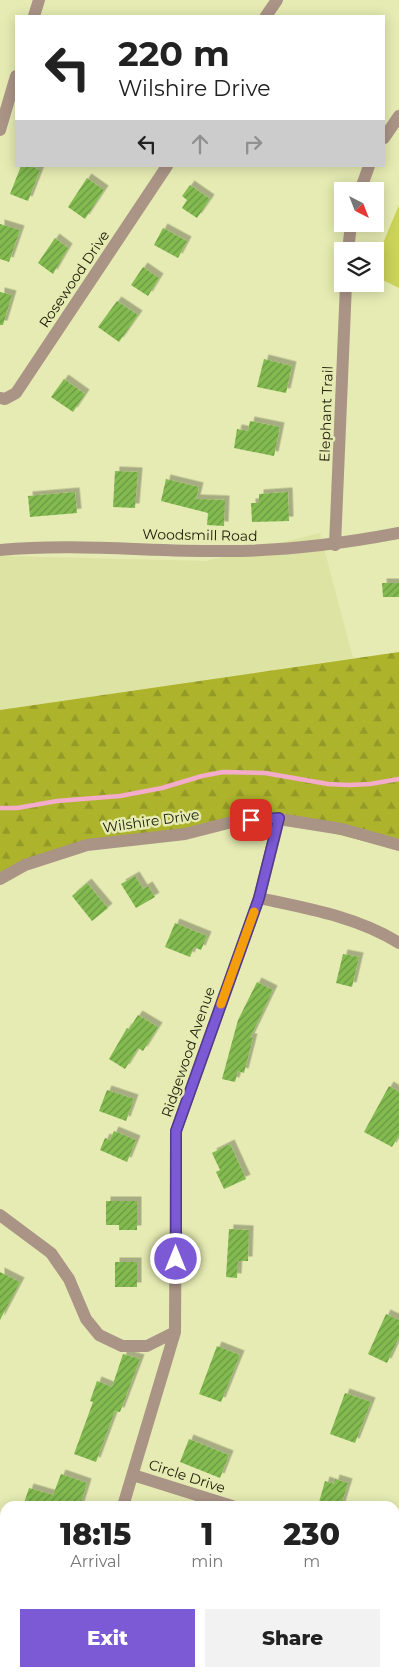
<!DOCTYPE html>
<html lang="en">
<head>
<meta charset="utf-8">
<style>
  :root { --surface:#fff; --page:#f2f2f2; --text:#222; --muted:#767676; --accent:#7c5ad5 }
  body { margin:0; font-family:Montserrat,sans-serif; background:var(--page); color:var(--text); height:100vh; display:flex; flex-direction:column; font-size:19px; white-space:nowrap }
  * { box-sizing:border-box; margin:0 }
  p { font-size:16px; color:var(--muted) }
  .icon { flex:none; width:28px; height:28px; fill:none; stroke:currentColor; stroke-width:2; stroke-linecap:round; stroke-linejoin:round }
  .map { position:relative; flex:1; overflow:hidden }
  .details { position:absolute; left:0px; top:1501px; width:400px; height:176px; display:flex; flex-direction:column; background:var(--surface); border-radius:15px 15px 0 0; box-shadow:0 2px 12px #0003 }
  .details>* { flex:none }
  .guide { position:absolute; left:15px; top:15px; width:370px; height:152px; border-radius:0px; box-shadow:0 2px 12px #0003; background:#fff; color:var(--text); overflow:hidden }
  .needle { width:32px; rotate:138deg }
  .fabs { position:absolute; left:334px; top:182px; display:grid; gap:10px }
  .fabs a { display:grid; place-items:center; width:50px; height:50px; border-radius:0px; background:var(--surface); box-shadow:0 2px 12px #0003; font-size:25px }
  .pin { position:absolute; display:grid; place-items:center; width:42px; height:42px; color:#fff; margin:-21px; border-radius:10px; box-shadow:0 2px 8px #0006 }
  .me { position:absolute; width:55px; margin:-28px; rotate:0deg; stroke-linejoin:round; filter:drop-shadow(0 0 4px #0008) }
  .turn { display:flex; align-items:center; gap:18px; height:105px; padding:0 20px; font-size:22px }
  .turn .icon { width:65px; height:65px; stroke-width:2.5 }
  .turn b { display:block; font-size:35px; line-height:42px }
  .lanes { display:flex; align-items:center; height:48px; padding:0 20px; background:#0003; justify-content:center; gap:25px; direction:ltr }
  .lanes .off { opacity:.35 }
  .eta { display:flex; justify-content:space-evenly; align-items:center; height:85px; text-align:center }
  .eta b { font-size:30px; font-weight:800; line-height:35px }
  .action { display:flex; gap:10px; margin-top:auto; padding:10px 20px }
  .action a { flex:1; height:58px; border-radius:0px; background:var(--accent); color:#fff; font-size:20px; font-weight:800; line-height:58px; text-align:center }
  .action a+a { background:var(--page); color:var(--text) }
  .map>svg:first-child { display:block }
  .built { fill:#dde3a2 }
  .forest { fill:url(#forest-firs) }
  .pitch { fill:#cbd359 }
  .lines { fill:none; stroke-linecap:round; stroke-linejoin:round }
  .stream { stroke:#f3acca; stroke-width:4.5 }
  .building { fill:url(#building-hatch); filter:url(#shadow) }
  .minor { stroke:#aa9486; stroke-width:12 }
  .tertiary { stroke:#aa9486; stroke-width:12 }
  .route-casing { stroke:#513a8a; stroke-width:12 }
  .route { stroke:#7c5ad5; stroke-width:9 }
  .slow { stroke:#f59e0b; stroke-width:9 }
  .labels { text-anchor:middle; stroke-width:5; stroke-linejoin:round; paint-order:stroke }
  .street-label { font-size:14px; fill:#1a1b06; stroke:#e5ebb2 }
</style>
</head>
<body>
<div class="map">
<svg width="399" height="1677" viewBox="0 0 399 1677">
  <defs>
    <pattern id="forest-firs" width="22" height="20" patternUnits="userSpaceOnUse" patternTransform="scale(1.25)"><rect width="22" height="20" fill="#adb42c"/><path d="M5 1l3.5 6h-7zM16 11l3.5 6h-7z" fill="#949a26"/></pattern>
    <pattern id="building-hatch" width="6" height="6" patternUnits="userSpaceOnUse" patternTransform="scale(1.25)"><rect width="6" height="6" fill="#83bb51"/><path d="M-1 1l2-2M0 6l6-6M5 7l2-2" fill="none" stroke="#6a9741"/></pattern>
    <filter id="shadow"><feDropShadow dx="4.5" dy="-4.5" stdDeviation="0" flood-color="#0004"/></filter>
  </defs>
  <rect width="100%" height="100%" fill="#e5ebb2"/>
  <path class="built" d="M320,533L353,658L0,710V556L206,561Z"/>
  <path class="forest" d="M399,652V850L289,822L178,831L21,864L0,881V710Z"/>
  <path class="pitch" d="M399,205V288L375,276V262Z"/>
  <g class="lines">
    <path class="stream" d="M0,808H17L57,801L120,796L162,788L202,776L223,772L265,773L328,784L349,785L370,784L399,779"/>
  </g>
  <path class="building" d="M21,166H31L40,170L28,201L10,194Z
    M87,178L104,190L85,219L68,207Z
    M190,185L210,199L197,218L182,208L187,200L182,196Z
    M0,224L20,230L9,262L0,259Z
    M163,228L187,241L178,258L154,245Z
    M55,238L68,248L53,274L38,263Z
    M143,267L159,278L148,296L131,285Z
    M0,292L12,295L3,325H0Z
    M117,301L138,315L119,342L98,327Z
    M264,359L292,366L286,393L257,387Z
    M64,379L85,394L73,412L51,397Z
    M250,421L280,427L274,456L234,448L237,429L248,431Z
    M115,471L138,472L135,508L113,507Z
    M166,479L199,487L196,499L225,500L224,526L207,525L208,513L161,501Z
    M75,492L77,513L30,517L28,496Z
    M288,492L289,521L252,522L251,503H259V494Z
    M382,583H399V597H383Z
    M135,876L143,889L148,886L155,897L136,908L121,884Z
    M87,883L108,908L92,921L72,896Z
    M175,923L207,936L201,950L194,947L190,957L165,947Z
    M343,954L359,957L352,987L336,983Z
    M257,982L273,990L250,1038H253L244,1073L238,1071L235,1082L222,1079L238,1020Z
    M138,1015L158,1027L143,1051L138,1048L125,1069L109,1059L127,1028L129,1029Z
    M389,1086L399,1092V1135L392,1147L364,1132Z
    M107,1090L134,1099L126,1121L99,1111Z
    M114,1131L136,1140L127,1162L100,1150L105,1138L110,1140Z
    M230,1144L246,1179L224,1189L216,1172L220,1170L212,1153Z
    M106,1201H137V1230H119V1225H106Z
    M229,1229L249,1230L248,1261H238L237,1278L226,1277Z
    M115,1262H137V1287H115Z
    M0,1272L20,1282L0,1320Z
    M386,1314L399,1320V1337L387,1363L368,1354Z
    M217,1346L240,1355L221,1402L199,1394Z
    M123,1354L140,1359L120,1412L115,1411L96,1462L74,1454L93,1402L90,1401L97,1381L112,1387Z
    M345,1393L371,1402L355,1443L330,1434Z
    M189,1439L229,1455L220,1478L180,1462Z
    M61,1474L87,1483L80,1506H23L29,1488L53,1495Z
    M335,1479L348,1483L341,1506H318L325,1481L334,1484Z"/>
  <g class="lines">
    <path class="minor" d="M34,16L39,0
      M266,16L277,0
      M0,130L16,76
      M384,138L399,116
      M360,191L369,166
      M348,251L351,224
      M0,398L5,399L16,393L167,166
      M335,545L346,284
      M259,898C306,908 358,917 399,943
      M0,1215L51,1253L69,1279L86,1319L99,1335L122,1346H147L175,1332
      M133,1475L232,1506
      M123,1506L175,1332L176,1131L259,898L279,819
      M395,1561L399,1549
      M66,1677L67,1672
      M358,1677L359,1672"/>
    <path class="tertiary" d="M0,550C76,543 152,552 229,551C288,551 341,544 399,533
      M0,879L25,865L87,845L185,834L236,821L279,819L342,829L399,845"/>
  </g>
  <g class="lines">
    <g class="route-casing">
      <path id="route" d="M176,1259V1131L259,898L279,818L251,820"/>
    </g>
    <use href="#route" class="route"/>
    <path class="slow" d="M221,1004L254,912"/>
  </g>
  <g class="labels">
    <g class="street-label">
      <text transform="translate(74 279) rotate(-56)" y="5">Rosewood Drive</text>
      <text transform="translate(326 414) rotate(-88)" y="5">Elephant Trail</text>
      <text transform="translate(200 535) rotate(1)" y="5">Woodsmill Road</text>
      <text transform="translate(151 821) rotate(-8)" y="5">Wilshire Drive</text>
      <text transform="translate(188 1052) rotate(-71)" y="5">Ridgewood Avenue</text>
      <text transform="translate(187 1476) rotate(18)" y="5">Circle Drive</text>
    </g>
  </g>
</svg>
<div class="fabs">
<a><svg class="needle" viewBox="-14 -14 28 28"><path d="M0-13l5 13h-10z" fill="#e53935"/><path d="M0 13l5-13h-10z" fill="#767676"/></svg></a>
<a><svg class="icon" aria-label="layers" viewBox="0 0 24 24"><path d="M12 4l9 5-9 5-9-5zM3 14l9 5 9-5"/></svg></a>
</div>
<div class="pin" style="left:251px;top:820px;background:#d93025"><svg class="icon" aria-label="arrive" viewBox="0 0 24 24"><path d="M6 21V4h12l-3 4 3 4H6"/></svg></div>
<svg class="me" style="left:176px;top:1259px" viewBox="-20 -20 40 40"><circle r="17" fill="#7c5ad5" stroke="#fff" stroke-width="3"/><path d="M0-11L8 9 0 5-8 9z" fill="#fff"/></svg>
<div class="guide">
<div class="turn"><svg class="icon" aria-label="left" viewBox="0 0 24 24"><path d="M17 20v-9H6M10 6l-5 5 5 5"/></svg><div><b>220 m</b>Wilshire Drive</div></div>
<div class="lanes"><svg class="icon" aria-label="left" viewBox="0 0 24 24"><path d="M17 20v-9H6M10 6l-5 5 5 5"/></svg><svg class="icon off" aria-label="ahead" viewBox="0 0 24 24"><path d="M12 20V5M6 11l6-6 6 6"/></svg><svg class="icon off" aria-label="right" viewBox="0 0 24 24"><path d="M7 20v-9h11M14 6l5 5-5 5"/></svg></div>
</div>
<section class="details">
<div class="eta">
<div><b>18:15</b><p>Arrival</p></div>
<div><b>1</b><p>min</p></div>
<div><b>230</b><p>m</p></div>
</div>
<div class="action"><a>Exit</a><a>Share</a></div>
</section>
</div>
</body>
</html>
